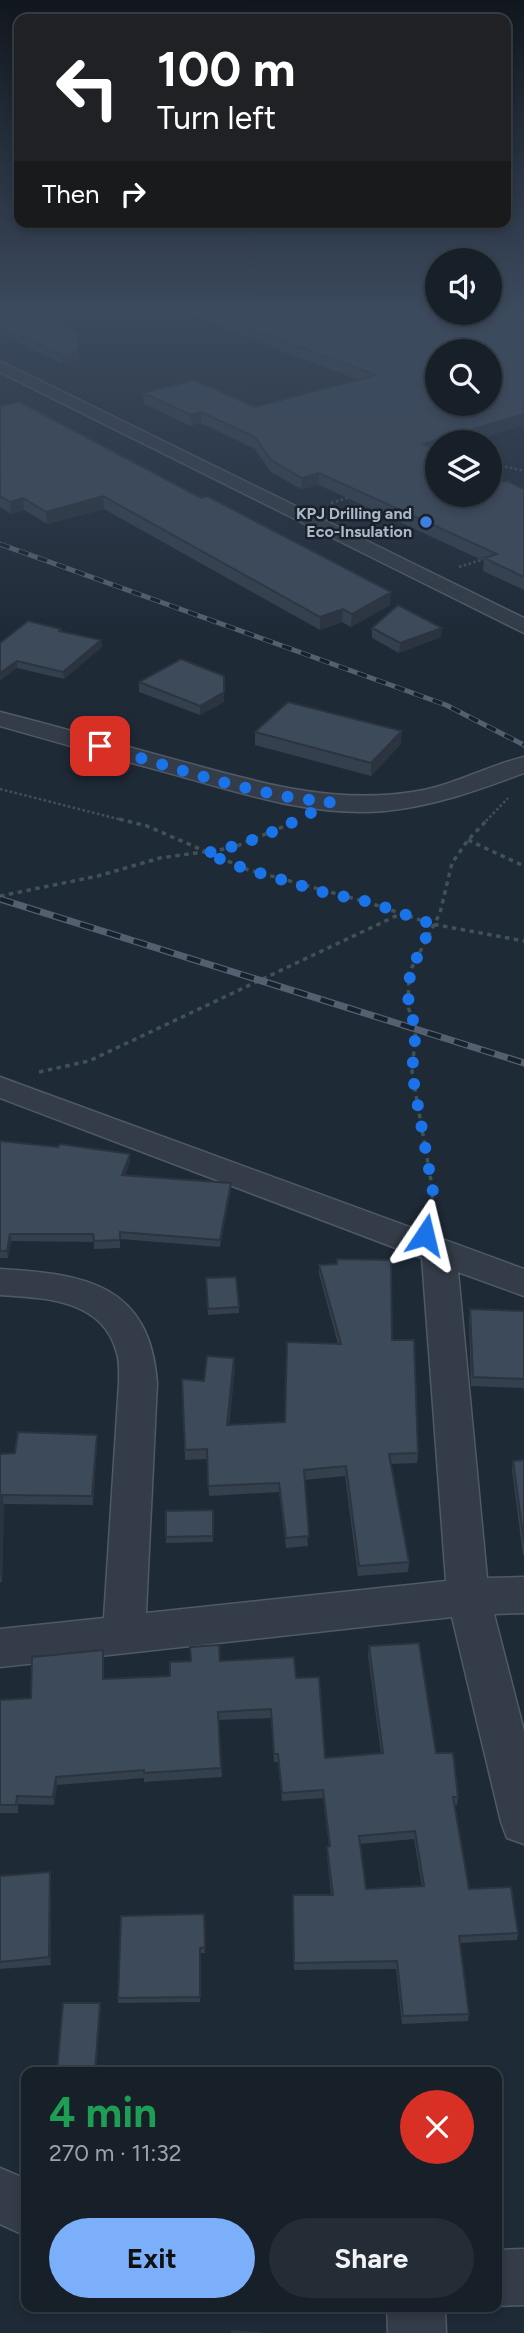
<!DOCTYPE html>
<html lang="en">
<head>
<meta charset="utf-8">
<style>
  :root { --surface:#172029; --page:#242d35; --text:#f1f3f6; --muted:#9ea3a8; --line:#363e46; --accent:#7caffa }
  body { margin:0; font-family:Figtree,sans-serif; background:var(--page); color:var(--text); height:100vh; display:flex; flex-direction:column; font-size:26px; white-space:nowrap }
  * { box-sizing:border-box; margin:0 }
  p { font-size:23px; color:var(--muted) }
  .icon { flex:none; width:38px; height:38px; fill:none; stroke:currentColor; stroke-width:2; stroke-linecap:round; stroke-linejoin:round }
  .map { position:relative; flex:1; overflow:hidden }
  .panel { position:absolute; left:21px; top:2067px; width:481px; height:245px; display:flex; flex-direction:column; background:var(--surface); border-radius:14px; box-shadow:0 4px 10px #0003,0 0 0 2px var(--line) }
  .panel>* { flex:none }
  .guide { position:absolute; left:14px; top:14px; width:497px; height:214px; border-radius:14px; box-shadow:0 4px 10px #0003,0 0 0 2px var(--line); background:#202124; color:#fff; overflow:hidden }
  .controls { position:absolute; left:425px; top:248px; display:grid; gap:14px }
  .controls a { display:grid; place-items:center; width:77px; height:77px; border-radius:50%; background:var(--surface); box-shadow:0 4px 10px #0003,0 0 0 2px var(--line); font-size:35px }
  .pin { position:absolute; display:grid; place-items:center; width:60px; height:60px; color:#fff; margin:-30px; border-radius:14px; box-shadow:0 4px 10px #0006 }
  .me { position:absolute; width:77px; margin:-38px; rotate:10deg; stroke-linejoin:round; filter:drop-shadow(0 0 5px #0008) }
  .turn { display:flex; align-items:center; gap:24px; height:147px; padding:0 28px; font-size:32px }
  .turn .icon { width:91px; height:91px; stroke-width:2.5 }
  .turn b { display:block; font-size:49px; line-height:60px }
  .then { display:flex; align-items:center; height:66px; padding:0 28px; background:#0003; gap:14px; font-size:26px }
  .round { display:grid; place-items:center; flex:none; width:74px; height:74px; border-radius:37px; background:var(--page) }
  .overview { display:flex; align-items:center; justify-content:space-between; height:119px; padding:0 28px }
  h1 { font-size:42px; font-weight:700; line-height:52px; color:#1e9e55 }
  .button { display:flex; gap:14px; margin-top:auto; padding:14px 28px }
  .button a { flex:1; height:80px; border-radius:42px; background:var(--accent); color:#111; font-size:28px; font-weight:700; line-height:80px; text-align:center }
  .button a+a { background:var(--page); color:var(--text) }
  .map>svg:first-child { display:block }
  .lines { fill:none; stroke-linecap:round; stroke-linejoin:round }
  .street-casing { stroke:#505966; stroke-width:3 }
  .path-far2 { stroke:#3f5356; stroke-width:2.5; stroke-dasharray:2.5 2.5; stroke-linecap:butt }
  .path-far1 { stroke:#3f5356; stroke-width:3.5; stroke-dasharray:4.5 4.5; stroke-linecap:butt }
  .path { stroke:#3f5356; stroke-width:5; stroke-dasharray:6 6; stroke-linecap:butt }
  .street { fill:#333c48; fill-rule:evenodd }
  .rail-far1-casing { stroke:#54606f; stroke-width:5 }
  .rail-casing { stroke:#54606f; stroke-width:7 }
  .rail-far1 { stroke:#18212c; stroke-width:3.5; stroke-dasharray:10; stroke-linecap:butt }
  .rail { stroke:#18212c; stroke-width:4.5; stroke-dasharray:14; stroke-linecap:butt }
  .wall { fill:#34404d; fill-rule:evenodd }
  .shaded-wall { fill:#2b343f }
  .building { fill:#3d4a5a; stroke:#2b343f; stroke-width:2; fill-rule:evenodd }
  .route { stroke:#1a73e8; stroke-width:12; stroke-dasharray:0 21.6 }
  .shop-dot { fill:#3f7fe0; stroke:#18212c; stroke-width:2.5 }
  .labels { text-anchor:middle; stroke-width:5; stroke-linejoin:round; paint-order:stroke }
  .far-poi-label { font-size:16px; font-weight:bold; fill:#adb6c5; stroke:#18212c; text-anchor:end }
</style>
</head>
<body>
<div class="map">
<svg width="524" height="2333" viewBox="0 0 524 2333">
  <rect width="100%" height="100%" fill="#1f2a37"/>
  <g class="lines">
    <g class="street-casing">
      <path id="street" d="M0,361L524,618V633L0,372Z
        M0,712C64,728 127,747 191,764C263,784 336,804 412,792C451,787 486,766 524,757V773C479,790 434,806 385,811C316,817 246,795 180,776C120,760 60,743 0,726Z
        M0,1077L524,1269V1296L458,1272L487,1578L524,1577V1613L494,1614L524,1731V1844L507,1838L501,1822L452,1617L0,1667V1629L104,1618L119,1383C119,1372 120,1360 116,1350C101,1299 44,1298 0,1295V1269C85,1274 150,1284 157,1383L146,1613L446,1581L422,1258L0,1098Z
        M0,2168L26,2179V2236L0,2224Z
        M524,2249V2305L497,2306V2250Z
        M387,2306H445L446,2333H388Z"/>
    </g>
    <path class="path-far2" d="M490,467L503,466L524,471
      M331,503L353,496
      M459,567L487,558
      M0,789L126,821
      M486,821L508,798"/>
    <path class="path-far1" d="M119,819L147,826L246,869L370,903L432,924L524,941
      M468,840L524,866
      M0,896L98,876L160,858L232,848L292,823
      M39,1072L89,1061L398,915
      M432,1198L433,1192L412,1072L416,1028L408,1007L409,973L440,913L452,863L468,840L488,819"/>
    <path class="path" d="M428,1217L432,1197"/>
    <use href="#street" class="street"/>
    <g class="rail-far1-casing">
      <path id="rail-far1" d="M0,544L446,705L524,745"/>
    </g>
    <g class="rail-casing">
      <path id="rail" d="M0,899L524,1063"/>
    </g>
    <use href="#rail-far1" class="rail-far1"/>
    <use href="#rail" class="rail"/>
  </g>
  <path class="wall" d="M179,308H524V425L465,443H438V495L504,482L524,489V590L483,571L484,561L319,485L301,489L271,472L255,449L201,423L191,426L144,404L143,393L255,407L359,380L232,332V331L215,324V322L179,309Z
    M0,309L78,341V360L61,363L0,334Z
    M0,406L390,605L351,627L342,622L320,630L104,509L47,524L24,510L11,514L0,507Z
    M372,628L441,637L399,653L372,638Z
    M61,631L101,640L102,647L64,679L17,668L0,643Z
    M224,676V702L200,715L139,692V682Z
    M255,732L401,744L371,776L255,745Z
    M0,1141L130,1162L125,1175L231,1183V1190L220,1247L120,1239V1248L94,1249V1242L11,1241L8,1258H0Z
    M319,1265L392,1340L418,1453L417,1463L391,1464L409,1562L408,1572L358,1576L345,1476L304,1480L308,1546L286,1548L279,1492L209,1496L207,1459L185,1460L182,1379L204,1381L235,1368L229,1425L285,1422L338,1344L319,1274Z
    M206,1278L239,1307V1313L208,1315Z
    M470,1309L524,1311V1391L523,1388L471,1386L469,1318Z
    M97,1435V1444L93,1505L4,1504L2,1582H0V1454L15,1453Z
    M524,1460V1555H523L512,1470L513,1461Z
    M213,1510V1542L166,1543V1537Z
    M369,1646L436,1753L458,1797L457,1805L454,1806L469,1889L518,1933L517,1940L460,1943L469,2014L468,2021L402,2024L396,1969L294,1970L293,1895H331L327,1855V1847L329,1846L323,1798L282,1801L278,1762H274L271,1718L218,1720L222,1777L144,1782V1778L57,1785L54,1805L18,1804V1813H0V1700L31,1698L103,1650L104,1679L170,1676L220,1661L296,1678L325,1758L381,1754L368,1655ZM414,1839L422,1887L366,1889L360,1844Z
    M50,1872L51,1879V1965L0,1969V1876Z
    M204,1914L205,1953H200V2002L118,2003V1998Z"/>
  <path class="shaded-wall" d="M78,333V360L61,363V355Z
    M201,412V423L191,426V415Z
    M524,414V425L465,443H438V451L423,444Z
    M319,473V485L301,489L302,478Z
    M103,496L104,509L47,524L46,512Z
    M23,498L24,510L11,514L10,502Z
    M391,592L390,605L351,627L352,614Z
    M343,609L342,622L320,630V617Z
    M442,628L441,637L399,653L400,643Z
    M101,640L102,647L64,679L63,672Z
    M17,661V668L0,681V673Z
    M224,692V702L200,715V706Z
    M402,731L401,744L371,776V763Z
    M130,1154V1162L123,1182L122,1175Z
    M231,1183V1190L220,1247V1240Z
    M10,1234L11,1241L8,1258L7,1251Z
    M234,1358L235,1368L227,1435V1425Z
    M97,1435V1444L93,1505L92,1496Z
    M2,1495L4,1504L2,1582L0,1573Z
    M56,1777L57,1785L54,1805L53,1797Z
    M50,1872L51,1879V1965L49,1957Z
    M100,2003L101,2008L96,2072H95Z"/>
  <path class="building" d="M3,308H21L78,333V351L61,355L0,327V309Z
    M205,308H438V313H490V308H524V414L423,444L438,451V495H490V476L504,482L507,481L524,489V577L484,558L497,554L319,473L302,478L271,460L255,437L201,412L191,415L143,393L194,380L255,407L376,375L232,322L234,321L215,314L218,313ZM438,352H490V404H438Z
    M20,402L201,498L207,496L391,592L352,614L343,609L320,617L103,496L46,512L23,498L10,502L0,496V406Z
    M398,605L442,628L400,643L372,628Z
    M28,621L61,629L59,631L101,640L63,672L17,661L0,673V643Z
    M181,659L224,676V692L200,706L139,682Z
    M288,702L402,731L371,763L255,732Z
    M0,1141L58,1147L60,1144L130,1154L122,1175L231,1183L220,1240L120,1232V1240L94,1241L93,1234H10L7,1251H0Z
    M337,1259L391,1260L392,1340H414L418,1453L389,1454L409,1562L359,1566L346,1466L304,1470L309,1536L286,1538L279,1483L208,1486L207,1449L185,1450L182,1379L204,1381L207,1356L234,1358L227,1425L285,1422L287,1342L341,1344L319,1265L337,1264Z
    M236,1277L239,1307L208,1309L206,1278Z
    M470,1309L524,1311V1379L473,1377Z
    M18,1432L97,1435L92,1496L2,1495L0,1573V1454L15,1453Z
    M524,1460V1542L513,1461Z
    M213,1510V1536L166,1537V1511Z
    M419,1643L436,1753H453L458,1797H453L469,1889L511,1887L518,1933L459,1936L469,2014L403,2016L397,1961L294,1963L293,1895H333L327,1847L330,1846L323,1790L282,1793L278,1754H274L271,1709L218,1712L221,1768L144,1773V1770L56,1777L53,1797L17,1796L16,1805H0V1700L31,1698L32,1657L103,1650V1679L170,1676V1662L191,1661L190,1647L219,1645L220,1661L294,1657L296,1678L319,1677L325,1758L383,1753L369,1646ZM415,1831L424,1886L366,1889L359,1836Z
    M50,1872L49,1957L0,1962V1876Z
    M204,1914L205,1947L200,1948V1997L118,1998L121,1916Z
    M63,2003H100L95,2072H57Z
    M232,2331L261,2333H232Z"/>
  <linearGradient id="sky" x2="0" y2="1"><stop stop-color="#11171e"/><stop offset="0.49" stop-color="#3c4a5e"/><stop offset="1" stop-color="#3c4a5e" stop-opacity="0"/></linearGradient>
  <rect width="524" height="635" fill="url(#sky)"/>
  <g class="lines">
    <path class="route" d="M100,746C175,767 252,796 330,802C291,825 249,845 205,853L246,869L326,893L370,902L432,924L410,973L408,1007L416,1028L412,1072L433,1192L425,1235"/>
  </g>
  <circle class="shop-dot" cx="426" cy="522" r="7"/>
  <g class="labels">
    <g class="far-poi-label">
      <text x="412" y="519">KPJ Drilling and<tspan x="412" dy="18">Eco-Insulation</tspan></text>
    </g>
  </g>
</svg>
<div class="controls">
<a><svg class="icon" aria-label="sound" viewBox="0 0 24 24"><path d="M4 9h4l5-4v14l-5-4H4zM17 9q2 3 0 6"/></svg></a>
<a><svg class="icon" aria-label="search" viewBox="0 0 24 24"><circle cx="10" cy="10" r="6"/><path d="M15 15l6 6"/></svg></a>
<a><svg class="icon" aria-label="layers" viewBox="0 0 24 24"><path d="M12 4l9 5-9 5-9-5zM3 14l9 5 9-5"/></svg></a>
</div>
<div class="pin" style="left:100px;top:746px;background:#d93025"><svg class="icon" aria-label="arrive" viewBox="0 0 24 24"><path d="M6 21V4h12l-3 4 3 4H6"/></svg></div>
<svg class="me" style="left:425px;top:1235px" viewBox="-20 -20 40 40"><path d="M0-17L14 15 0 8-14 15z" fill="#1a73e8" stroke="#fff" stroke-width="4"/></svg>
<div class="guide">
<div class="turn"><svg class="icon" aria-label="left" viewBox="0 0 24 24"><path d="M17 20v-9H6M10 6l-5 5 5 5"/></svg><div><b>100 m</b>Turn left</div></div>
<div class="then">Then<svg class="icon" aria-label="right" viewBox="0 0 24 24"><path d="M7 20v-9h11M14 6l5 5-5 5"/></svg></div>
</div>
<section class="panel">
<div class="overview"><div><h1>4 min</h1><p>270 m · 11:32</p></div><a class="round" style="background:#d93025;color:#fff"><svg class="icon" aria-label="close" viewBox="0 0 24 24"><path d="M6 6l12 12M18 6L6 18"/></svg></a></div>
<div class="button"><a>Exit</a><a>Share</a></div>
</section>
</div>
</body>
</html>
